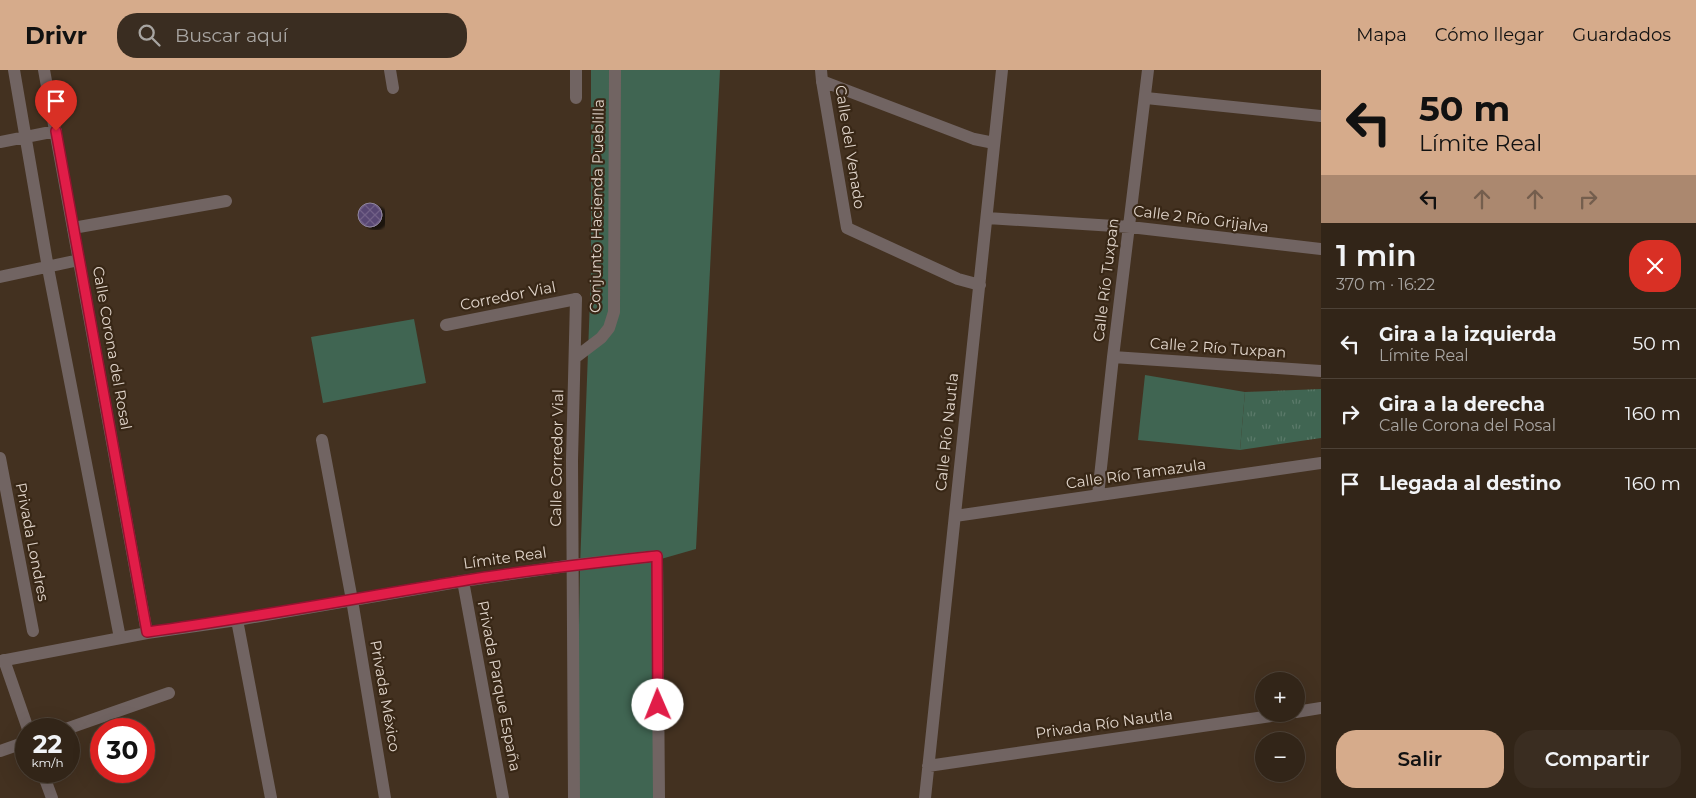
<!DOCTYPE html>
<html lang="es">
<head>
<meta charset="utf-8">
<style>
  :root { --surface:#322518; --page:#3a2d21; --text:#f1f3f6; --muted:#a8a5a2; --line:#4d4237; --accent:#d6ab8b }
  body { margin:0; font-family:Montserrat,sans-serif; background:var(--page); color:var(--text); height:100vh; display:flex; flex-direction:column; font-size:19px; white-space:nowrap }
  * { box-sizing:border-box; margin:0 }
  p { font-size:16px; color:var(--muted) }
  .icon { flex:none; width:28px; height:28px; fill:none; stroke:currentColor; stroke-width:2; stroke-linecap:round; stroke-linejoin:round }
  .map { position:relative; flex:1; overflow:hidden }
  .sheet { display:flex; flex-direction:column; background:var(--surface); width:375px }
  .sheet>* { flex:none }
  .banner { background:#d6ab8b; color:#111; overflow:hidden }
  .controls { position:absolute; left:1255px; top:602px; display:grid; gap:10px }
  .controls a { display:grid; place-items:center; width:50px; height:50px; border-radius:50%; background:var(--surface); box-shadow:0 5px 20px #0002,0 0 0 1px var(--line); font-size:25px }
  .speed { position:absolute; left:15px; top:648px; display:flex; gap:10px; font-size:25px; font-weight:700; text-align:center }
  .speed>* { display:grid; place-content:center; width:65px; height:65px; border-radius:50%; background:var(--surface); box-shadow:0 5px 20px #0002,0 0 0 1px var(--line); line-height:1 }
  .speed small { font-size:12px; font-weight:400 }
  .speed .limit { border:8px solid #d22; background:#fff; color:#111 }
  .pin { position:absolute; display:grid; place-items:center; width:42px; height:42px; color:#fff; margin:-51px -21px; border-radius:50% 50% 50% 0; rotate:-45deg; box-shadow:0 0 5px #0007 }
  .pin .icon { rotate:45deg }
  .me { position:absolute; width:55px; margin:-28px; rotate:359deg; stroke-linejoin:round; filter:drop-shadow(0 0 4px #0008) }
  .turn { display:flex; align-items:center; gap:18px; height:105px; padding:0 15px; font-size:22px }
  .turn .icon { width:65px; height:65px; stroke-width:2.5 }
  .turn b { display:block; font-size:35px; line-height:42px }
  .lanes { display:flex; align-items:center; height:48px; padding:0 15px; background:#0003; justify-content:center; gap:25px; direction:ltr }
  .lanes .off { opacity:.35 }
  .round { display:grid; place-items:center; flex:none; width:52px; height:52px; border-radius:20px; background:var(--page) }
  .head { display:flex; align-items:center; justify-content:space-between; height:85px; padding:0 15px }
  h1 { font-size:30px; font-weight:600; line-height:38px }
  .primary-button { display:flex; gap:10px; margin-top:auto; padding:10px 15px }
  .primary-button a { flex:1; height:58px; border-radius:20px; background:var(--accent); color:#111; font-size:20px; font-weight:600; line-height:58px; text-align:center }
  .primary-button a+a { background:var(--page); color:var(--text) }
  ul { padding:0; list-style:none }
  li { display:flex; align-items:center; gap:15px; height:70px; padding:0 15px; border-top:1px solid var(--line) }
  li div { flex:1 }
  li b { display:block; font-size:19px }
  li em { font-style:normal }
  header { display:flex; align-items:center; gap:30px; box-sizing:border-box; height:70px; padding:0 25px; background:var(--accent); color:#111 }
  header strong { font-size:24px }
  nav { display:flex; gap:28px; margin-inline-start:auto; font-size:18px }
  .search { width:350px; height:45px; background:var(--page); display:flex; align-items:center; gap:12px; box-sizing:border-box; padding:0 18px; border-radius:20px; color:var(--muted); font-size:19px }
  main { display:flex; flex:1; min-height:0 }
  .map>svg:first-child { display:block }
  .green { fill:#406552 }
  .park { fill:url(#park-tufts) }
  .building { fill:url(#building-cross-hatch); stroke:#9187a0; filter:url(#shadow) }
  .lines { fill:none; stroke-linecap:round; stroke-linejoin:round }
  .lane { stroke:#716462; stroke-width:12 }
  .street { stroke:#716462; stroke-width:12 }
  .route-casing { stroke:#92132f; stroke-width:12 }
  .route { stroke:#e11d48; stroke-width:9 }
  .labels { text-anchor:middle; stroke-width:4.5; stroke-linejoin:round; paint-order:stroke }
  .street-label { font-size:15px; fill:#e1d5cb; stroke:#382716 }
</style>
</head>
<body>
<header>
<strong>Drivr</strong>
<div class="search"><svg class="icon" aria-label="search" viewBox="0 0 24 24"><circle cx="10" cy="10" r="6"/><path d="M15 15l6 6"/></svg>Buscar aquí</div>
<nav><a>Mapa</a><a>Cómo llegar</a><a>Guardados</a></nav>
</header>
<main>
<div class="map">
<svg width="1321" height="728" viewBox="0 0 1321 728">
  <defs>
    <pattern id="park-tufts" width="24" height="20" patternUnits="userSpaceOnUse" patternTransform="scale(1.25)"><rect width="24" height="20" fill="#406552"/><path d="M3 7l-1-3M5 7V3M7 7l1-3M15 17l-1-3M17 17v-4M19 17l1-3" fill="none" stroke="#5b7a6a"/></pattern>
    <pattern id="building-cross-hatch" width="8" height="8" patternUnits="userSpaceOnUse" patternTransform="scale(1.25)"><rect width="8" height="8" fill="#594673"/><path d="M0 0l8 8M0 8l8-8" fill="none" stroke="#716086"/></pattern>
    <filter id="shadow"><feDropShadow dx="5.5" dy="3" stdDeviation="1" flood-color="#0009"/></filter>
  </defs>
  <rect width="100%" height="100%" fill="#433120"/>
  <path class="green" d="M591,0H720L696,479L654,491V728H576L580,497L591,202Z
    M414,249L426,313L323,333L311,267Z
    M1145,305L1245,322L1240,380L1138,370Z"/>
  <path class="park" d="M1321,319V368L1240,380L1245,322Z"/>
  <path class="building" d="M358 145a12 12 0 1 1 24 0a12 12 0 1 1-24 0Z"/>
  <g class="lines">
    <path class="lane" d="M821,0L822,11
      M73,158L226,131
      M446,255L576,229"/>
    <path class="street" d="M14,0L48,198L120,568
      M44,0L147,563
      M390,0L393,18
      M576,0V28
      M822,11L847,158L958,209L980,215
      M822,11L974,69L994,73
      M1146,28L1321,46
      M0,72L56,61
      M987,148L1130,157L1321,179
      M0,207L79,190
      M576,287L601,268L609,258L614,242L615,0
      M1113,287L1321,301
      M322,370L352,530L385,728
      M0,388L33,561
      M1098,425L1113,287L1148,0
      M955,446L1321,393
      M463,511L503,728
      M237,550L271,728
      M4,590L28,659
      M0,591L147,563L237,550L463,511L573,495L657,486L659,728
      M1296,642L1321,638
      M66,659L169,623
      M0,681L26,672
      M928,696L1285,644
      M42,701L52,728
      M574,728L572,390L576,229
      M925,728L1002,0"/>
  </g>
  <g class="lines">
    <g class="route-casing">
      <path id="route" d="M56,61L147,562C252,548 357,528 461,511C526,500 592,493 657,486L658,635"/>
    </g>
    <use href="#route" class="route"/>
  </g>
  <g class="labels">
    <g class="street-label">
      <text transform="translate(850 77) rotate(81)" y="5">Calle del Venado</text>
      <text transform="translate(597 136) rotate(-89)" y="5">Conjunto Hacienda Pueblilla</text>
      <text transform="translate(1201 149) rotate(7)" y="5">Calle 2 Río Grijalva</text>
      <text transform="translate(1106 210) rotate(-83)" y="5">Calle Río Tuxpan</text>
      <text transform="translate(508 226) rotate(-11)" y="5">Corredor Vial</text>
      <text transform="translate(112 278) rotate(80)" y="5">Calle Corona del Rosal</text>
      <text transform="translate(1218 278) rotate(4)" y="5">Calle 2 Río Tuxpan</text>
      <text transform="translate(947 362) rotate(-84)" y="5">Calle Río Nautla</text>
      <text transform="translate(557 388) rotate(-89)" y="5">Calle Corredor Vial</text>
      <text transform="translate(1136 404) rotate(-8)" y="5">Calle Río Tamazula</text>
      <text transform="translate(32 472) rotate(79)" y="5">Privada Londres</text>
      <text transform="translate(505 488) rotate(-8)" y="5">Límite Real</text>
      <text transform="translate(499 616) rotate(79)" y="5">Privada Parque España</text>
      <text transform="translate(385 626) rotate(80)" y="5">Privada México</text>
      <text transform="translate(1104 654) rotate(-8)" y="5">Privada Río Nautla</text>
    </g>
  </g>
</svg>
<div class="controls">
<a>+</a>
<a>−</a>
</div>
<div class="speed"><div>22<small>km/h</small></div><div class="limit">30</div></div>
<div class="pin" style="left:56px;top:61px;background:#d93025"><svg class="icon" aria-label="arrive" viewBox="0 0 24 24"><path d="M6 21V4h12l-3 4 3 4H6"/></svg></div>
<svg class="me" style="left:658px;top:635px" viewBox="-20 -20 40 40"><circle r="19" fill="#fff"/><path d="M0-13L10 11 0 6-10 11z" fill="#e11d48"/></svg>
</div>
<section class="sheet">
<div class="banner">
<div class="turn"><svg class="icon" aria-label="left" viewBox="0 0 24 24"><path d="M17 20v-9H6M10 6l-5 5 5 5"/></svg><div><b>50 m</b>Límite Real</div></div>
<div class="lanes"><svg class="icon" aria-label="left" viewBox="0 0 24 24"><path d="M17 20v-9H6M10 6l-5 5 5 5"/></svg><svg class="icon off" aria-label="ahead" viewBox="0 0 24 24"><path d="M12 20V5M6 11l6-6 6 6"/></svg><svg class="icon off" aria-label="ahead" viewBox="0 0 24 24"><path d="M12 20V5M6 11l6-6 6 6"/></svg><svg class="icon off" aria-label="right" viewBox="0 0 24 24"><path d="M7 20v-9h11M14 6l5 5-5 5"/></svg></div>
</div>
<div class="head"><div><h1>1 min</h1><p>370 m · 16:22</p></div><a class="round" style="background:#d93025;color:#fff"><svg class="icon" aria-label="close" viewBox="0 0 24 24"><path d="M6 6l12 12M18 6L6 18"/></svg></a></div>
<ul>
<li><svg class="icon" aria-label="left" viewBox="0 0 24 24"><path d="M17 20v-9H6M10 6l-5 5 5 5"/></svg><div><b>Gira a la izquierda</b><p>Límite Real</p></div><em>50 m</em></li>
<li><svg class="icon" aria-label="right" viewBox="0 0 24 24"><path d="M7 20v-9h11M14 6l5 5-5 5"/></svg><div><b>Gira a la derecha</b><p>Calle Corona del Rosal</p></div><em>160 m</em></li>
<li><svg class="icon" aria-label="arrive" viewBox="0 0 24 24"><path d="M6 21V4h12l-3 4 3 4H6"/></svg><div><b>Llegada al destino</b></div><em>160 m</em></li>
</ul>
<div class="primary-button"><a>Salir</a><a>Compartir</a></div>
</section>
</main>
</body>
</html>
